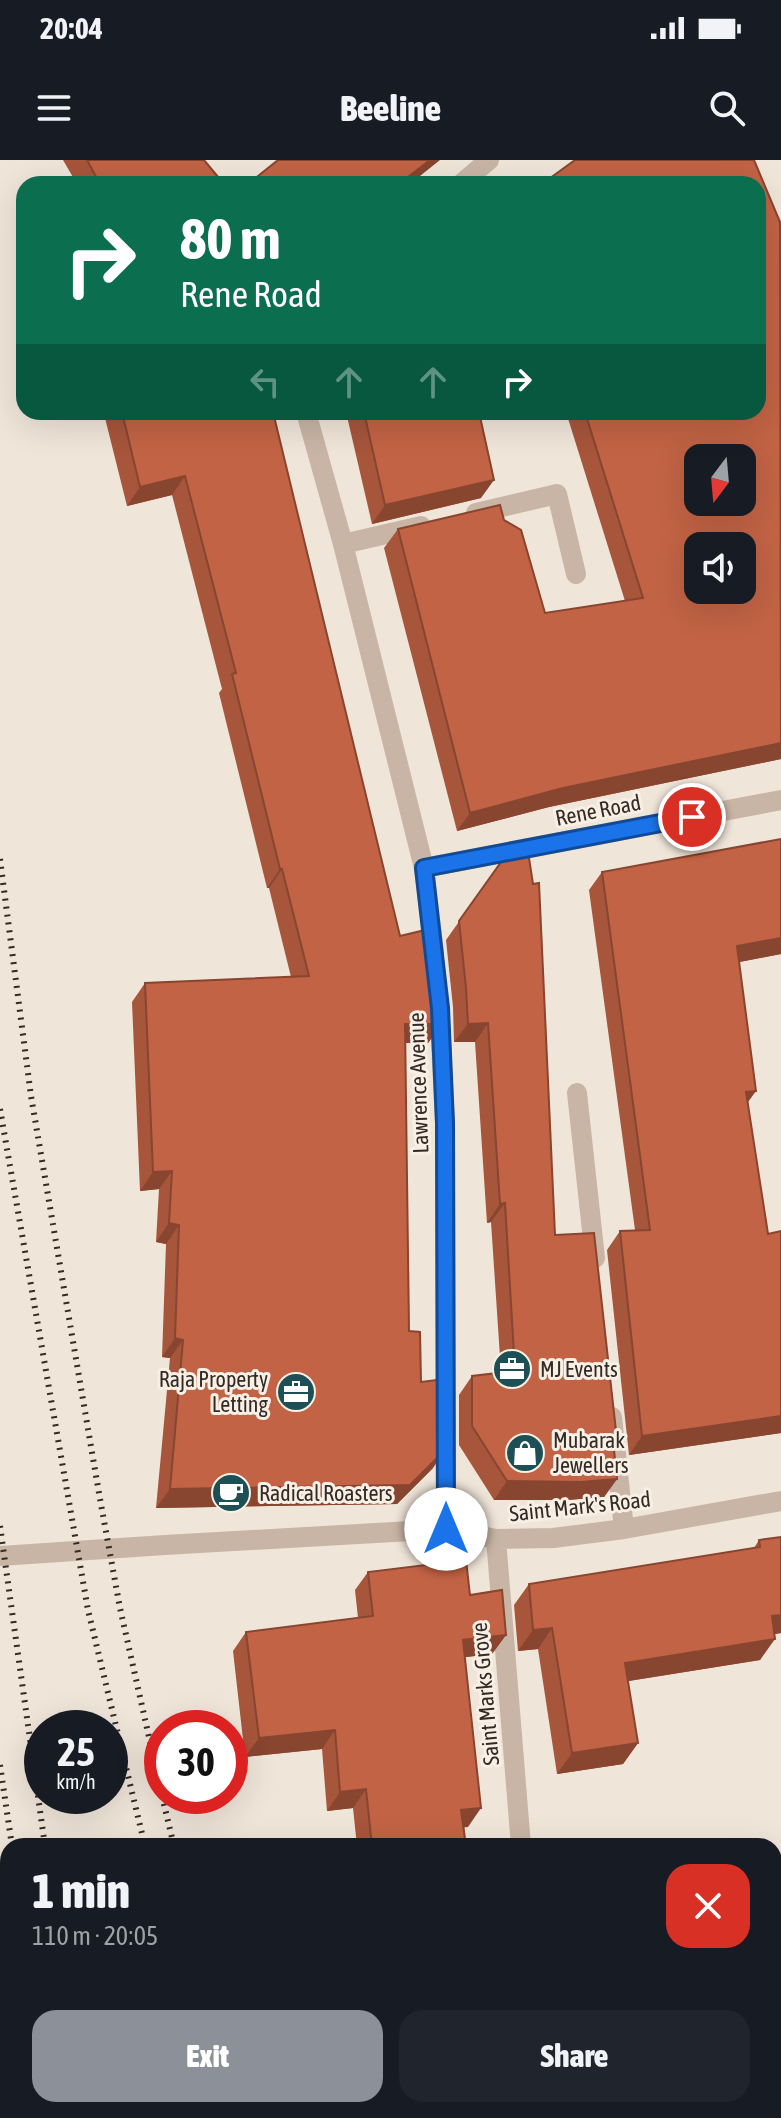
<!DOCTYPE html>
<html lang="en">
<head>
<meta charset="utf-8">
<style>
  :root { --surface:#171b24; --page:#20242c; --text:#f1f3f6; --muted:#9ea1a6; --accent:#8c9099 }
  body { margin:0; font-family:"Asap Condensed",sans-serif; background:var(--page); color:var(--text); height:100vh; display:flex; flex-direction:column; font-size:30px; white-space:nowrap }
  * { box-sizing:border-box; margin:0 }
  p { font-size:26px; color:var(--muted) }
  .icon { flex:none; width:44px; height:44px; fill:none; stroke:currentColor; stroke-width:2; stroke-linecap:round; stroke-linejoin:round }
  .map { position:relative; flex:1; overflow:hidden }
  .sheet { position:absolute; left:0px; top:1678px; width:782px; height:280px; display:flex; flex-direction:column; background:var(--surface); border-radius:24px 24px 0 0; box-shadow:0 8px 32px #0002 }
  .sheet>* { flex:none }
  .banner { position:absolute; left:16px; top:16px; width:750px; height:244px; border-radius:24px; box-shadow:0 8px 32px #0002; background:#0b6e4f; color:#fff; overflow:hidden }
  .needle { width:52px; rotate:196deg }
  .fabs { position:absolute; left:684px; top:284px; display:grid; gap:16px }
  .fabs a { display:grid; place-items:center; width:72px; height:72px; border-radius:16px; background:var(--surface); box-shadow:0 8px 32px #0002; font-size:40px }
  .speed { position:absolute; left:24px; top:1550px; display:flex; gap:16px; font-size:40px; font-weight:700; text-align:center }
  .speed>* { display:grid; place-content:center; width:104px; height:104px; border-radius:50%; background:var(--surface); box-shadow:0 8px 32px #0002; line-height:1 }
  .speed small { font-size:20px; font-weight:400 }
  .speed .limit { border:12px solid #d22; background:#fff; color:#111 }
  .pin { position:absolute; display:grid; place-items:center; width:68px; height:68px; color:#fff; margin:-34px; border:4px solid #fff; border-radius:50%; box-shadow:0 2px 8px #0007 }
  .me { position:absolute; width:88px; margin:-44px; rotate:0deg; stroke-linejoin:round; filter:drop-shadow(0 0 6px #0008) }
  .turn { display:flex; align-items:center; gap:28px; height:168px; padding:0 32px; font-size:36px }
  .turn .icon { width:104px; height:104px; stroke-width:2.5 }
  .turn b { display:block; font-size:56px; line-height:68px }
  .lanes { display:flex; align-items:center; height:76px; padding:0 32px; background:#0003; justify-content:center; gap:40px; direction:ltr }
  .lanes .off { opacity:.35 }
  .round { display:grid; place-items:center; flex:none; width:84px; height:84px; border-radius:24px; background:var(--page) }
  .headline { display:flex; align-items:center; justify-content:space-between; height:136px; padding:0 32px }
  h1 { font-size:48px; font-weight:800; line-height:60px }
  .cta { display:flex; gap:16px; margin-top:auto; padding:16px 32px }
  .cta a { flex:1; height:92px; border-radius:24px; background:var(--accent); color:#fff; font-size:32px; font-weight:800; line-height:92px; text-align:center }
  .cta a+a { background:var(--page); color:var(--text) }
  .status { display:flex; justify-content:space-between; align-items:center; height:56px; padding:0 40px; background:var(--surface); direction:ltr }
  .status svg { height:22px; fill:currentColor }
  header { display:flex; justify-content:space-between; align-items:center; height:104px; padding:0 32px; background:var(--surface); font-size:36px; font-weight:800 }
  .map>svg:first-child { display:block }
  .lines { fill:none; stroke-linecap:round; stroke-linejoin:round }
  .lane { stroke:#c8b5a5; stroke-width:20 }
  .street { stroke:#c8b5a5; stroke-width:20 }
  .rail { stroke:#342a26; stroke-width:6; stroke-dasharray:2 6; stroke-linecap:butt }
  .wall { fill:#a7553b }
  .shaded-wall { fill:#884530 }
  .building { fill:#c26345; stroke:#884530; stroke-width:2; fill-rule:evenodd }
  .route-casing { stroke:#114b97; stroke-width:20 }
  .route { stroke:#1a73e8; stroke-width:14 }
  .labels { text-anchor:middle; stroke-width:6; stroke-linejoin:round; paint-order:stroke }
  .street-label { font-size:22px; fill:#342a26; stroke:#f8efe5 }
  .poi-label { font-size:22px; fill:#342a26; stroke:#f8efe5; text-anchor:start }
</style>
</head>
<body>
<div class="status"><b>20:04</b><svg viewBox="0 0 49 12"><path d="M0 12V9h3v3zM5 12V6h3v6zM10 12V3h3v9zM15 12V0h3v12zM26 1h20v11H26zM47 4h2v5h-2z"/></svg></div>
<header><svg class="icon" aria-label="menu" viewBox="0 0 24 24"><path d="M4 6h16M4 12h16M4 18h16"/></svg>Beeline<svg class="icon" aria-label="search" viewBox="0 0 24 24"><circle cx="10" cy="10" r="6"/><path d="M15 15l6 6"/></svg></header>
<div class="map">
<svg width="781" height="1958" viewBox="0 0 781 1958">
  <rect width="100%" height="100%" fill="#f0e5d9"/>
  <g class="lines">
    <path class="lane" d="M476,353L557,334L576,414
      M343,384L421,366"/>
    <path class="street" d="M461,24L489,0
      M306,252L343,384L424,708L434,793
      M424,708L781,640
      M439,841L445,963L446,1369
      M577,933L595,1098
      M612,1257L624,1369
      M496,1379L521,1686
      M0,1396L165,1385L446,1369L496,1379L553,1378L624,1369L781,1341
      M532,1950L533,1958"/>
    <path class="rail" d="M0,699L31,936L100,1339L120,1448L162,1635
      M0,949L88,1450L145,1686
      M0,1366L45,1686
      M0,1605L12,1686
      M162,1636L174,1686
      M62,1950L63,1958
      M100,1950L102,1958
      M209,1950L211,1958
      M240,1950L242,1958"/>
  </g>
  <path class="wall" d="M63,0H204L224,24H77Z
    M110,252H273L400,776L442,864L428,883H405L409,1171L421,1222L433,1308L397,1344L156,1348L170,1198L162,1197L166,1084L156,1082L159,1029L140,1031L132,842L145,823L291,817L269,728H267L219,533L222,529L172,335L127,346L105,258Z
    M346,252H479L481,338L372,364Z
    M566,252H758L781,599L549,647L457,671L384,388L398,369L504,360L545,453L625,441Z
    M781,679V794L739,802L748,942L781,1273L629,1295L607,1090L620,1071L635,1070L589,730L602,712Z
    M511,688L555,1075L617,1280L614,1284L617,1319L604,1337L567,1340H494L459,1285V1235L472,1216L501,1212L491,1062L487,1063L475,882H454L453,847L446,780Z
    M759,1380L781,1473L774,1474L760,1500L628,1521L638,1583L623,1604L557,1614L538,1489L518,1491L514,1445L529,1424L754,1388Z
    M368,1412L470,1435L506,1475L492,1494L465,1497L468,1667H464L466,1686H357L353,1648L327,1651L322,1589L245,1597L233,1491L246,1472L358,1458L355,1430Z
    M367,1950H499L500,1958H368Z
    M591,1950H694L695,1958H592Z"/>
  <path class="shaded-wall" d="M430,0H440L410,24H399Z
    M185,316L172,335L127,346L140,327Z
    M494,320L481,338L372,364L385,345Z
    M781,583V599L549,647L457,671L470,653L563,628Z
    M280,709H282L269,728H267Z
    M781,778V794L724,805L737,786Z
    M488,863L475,882H454L468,864Z
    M405,864H442L428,883H392Z
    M756,931L743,949L746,932Z
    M172,1011L159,1029L140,1031L153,1012Z
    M505,1043L491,1062L487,1063L500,1044Z
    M169,1063L179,1065L166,1084L156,1082Z
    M175,1178L183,1180L170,1198L162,1197Z
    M781,1256V1273L629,1295L642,1276Z
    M446,1289L433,1308L397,1344L156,1348L170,1329Z
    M617,1319L604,1337L567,1340H494L507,1321Z
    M781,1455V1473L757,1477L772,1456Z
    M552,1468L538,1489L518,1491L533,1470Z
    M506,1475L492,1494L450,1499L463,1480Z
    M775,1479L760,1500L610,1524L625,1503Z
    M335,1570L322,1589L245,1597L259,1578Z
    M638,1583L623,1604L557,1614L572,1593Z
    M366,1629L353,1648L327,1651L340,1632Z
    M481,1648L468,1667L448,1669L461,1650Z
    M781,1889V1907H774V1890Z"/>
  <path class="building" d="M87,0H204L224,24H100Z
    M278,0H430L399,24H248Z
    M575,0H754L780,62L781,583L563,628L470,653L398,369L500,345L504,360L521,370L545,453L643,438L585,252H758V24H542ZM698,298H742V342H698ZM698,386H742V430H698Z
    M122,252H273L400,776L433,768L442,864H405L409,1171L420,1172L421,1222L446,1219V1289L410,1325L170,1329L183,1180L175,1178L179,1065L169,1063L172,1011L153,1012L145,823L309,816L282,709H280L232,514L236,513L185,316L140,327Z
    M364,252H479L494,320L385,345Z
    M781,679V778L737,786L756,931L746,932L768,1074L781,1071V1256L642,1276L620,1071L650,1070L602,712Z
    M527,685L533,724L539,723L555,1075L594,1073L617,1280H613L617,1319L581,1322L507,1321L472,1266V1216L515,1211L505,1043L500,1044L488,863L468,864L466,828L459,761L511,688Z
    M781,1377V1455L772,1456L775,1479L625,1503L638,1583L572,1593L552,1468L533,1470L529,1424L760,1387L759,1380Z
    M466,1400L470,1435L502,1430L506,1475L463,1480L481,1648L461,1650L466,1686H372L366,1629L340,1632L335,1570L259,1578L246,1472L373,1456L368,1412Z
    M774,1791H781V1889L774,1890Z
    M383,1950H499L500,1958H384Z
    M606,1950H694L695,1958H607Z"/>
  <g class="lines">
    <g class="route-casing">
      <path id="route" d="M446,1369L445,963L440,848L424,708L692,657"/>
    </g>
    <use href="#route" class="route"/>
  </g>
  <defs>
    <g id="office-disc" transform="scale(2)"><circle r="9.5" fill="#1d5054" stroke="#f8efe5"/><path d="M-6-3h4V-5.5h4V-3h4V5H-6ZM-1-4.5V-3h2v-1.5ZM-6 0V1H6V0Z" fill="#fff"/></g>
    <g id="shop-disc" transform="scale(2)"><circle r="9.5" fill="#1d5054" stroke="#f8efe5"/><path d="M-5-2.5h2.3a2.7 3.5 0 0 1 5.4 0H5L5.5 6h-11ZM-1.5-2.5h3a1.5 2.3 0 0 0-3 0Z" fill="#fff"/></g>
    <g id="cafe-disc" transform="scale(2)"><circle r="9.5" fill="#1d5054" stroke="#f8efe5"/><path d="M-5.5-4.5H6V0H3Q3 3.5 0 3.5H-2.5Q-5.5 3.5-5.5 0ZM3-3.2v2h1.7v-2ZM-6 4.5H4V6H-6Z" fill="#fff"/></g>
  </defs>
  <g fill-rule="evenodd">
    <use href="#office-disc" x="512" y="1209"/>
    <use href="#office-disc" x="296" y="1232"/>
    <use href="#shop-disc" x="525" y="1293"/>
    <use href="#cafe-disc" x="231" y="1333"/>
  </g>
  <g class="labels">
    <g class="street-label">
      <text transform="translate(598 650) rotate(-11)" y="8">Rene Road</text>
      <text transform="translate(418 923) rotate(-92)" y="8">Lawrence Avenue</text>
      <text transform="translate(580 1346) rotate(-6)" y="8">Saint Mark's Road</text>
      <text transform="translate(485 1534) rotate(-95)" y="8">Saint Marks Grove</text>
    </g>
    <g class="poi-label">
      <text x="540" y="1217">MJ Events</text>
      <text x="268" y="1227" text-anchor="end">Raja Property<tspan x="268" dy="25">Letting</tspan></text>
      <text x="553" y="1288">Mubarak<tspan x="553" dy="25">Jewellers</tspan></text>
      <text x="259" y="1341">Radical Roasters</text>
    </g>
  </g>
</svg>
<div class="fabs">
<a><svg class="needle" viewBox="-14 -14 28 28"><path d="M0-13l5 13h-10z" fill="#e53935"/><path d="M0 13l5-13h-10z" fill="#9ea1a6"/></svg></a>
<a><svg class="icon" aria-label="sound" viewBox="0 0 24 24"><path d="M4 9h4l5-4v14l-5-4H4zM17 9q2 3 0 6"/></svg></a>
</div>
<div class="speed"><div>25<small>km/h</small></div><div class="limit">30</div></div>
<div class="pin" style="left:692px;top:657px;background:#d93025"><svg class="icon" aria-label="arrive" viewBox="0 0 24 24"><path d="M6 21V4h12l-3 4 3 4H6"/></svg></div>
<svg class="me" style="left:446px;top:1369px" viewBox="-20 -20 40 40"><circle r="19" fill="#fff"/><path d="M0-13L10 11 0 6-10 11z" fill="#1a73e8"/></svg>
<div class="banner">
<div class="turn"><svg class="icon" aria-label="right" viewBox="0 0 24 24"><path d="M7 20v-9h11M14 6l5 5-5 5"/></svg><div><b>80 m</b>Rene Road</div></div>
<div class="lanes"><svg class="icon off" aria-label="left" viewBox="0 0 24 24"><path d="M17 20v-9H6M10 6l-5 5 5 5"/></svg><svg class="icon off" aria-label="ahead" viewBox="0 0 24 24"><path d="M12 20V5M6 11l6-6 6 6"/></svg><svg class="icon off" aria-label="ahead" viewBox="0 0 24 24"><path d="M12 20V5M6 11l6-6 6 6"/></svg><svg class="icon" aria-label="right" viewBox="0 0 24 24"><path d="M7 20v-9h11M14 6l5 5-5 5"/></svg></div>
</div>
<section class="sheet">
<div class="headline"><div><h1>1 min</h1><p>110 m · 20:05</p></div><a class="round" style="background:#d93025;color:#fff"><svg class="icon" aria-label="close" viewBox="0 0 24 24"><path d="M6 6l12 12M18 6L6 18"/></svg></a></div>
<div class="cta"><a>Exit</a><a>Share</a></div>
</section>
</div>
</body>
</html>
